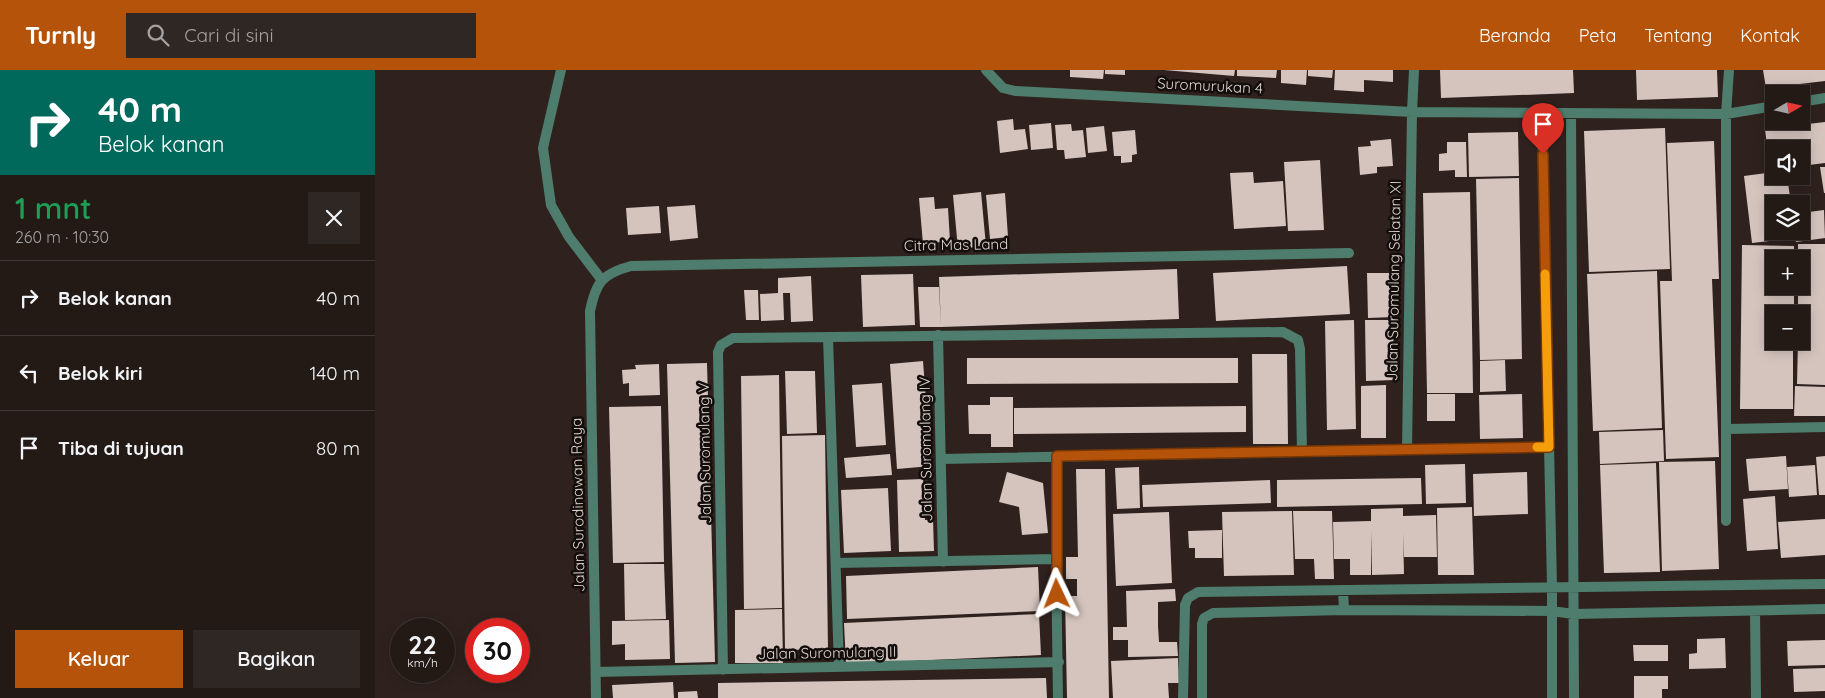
<!DOCTYPE html>
<html lang="id">
<head>
<meta charset="utf-8">
<style>
  :root { --surface:#231a16; --page:#2f2723; --text:#f1f3f6; --muted:#a3a1a1; --line:#403835; --accent:#b45309 }
  body { margin:0; font-family:Quicksand,sans-serif; background:var(--page); color:var(--text); height:100vh; display:flex; flex-direction:column; font-size:19px; white-space:nowrap }
  * { box-sizing:border-box; margin:0 }
  p { font-size:16px; color:var(--muted) }
  .icon { flex:none; width:28px; height:28px; fill:none; stroke:currentColor; stroke-width:2; stroke-linecap:round; stroke-linejoin:round }
  .map { position:relative; flex:1; overflow:hidden }
  .side { display:flex; flex-direction:column; background:var(--surface); width:375px }
  .side>* { flex:none }
  .hud { background:#00695c; color:#fff; overflow:hidden }
  .needle { width:32px; rotate:81deg }
  .buttons { position:absolute; left:1390px; top:15px; display:grid; gap:10px }
  .buttons a { display:grid; place-items:center; width:45px; height:45px; border-radius:0px; background:var(--surface); box-shadow:0 2px 12px #0003,0 0 0 1px var(--line); font-size:25px }
  .speed { position:absolute; left:15px; top:548px; display:flex; gap:10px; font-size:25px; font-weight:700; text-align:center }
  .speed>* { display:grid; place-content:center; width:65px; height:65px; border-radius:50%; background:var(--surface); box-shadow:0 2px 12px #0003,0 0 0 1px var(--line); line-height:1 }
  .speed small { font-size:12px; font-weight:400 }
  .speed .limit { border:8px solid #d22; background:#fff; color:#111 }
  .pin { position:absolute; display:grid; place-items:center; width:42px; height:42px; color:#fff; margin:-51px -21px; border-radius:50% 50% 50% 0; rotate:-45deg; box-shadow:0 0 5px #0007 }
  .pin .icon { rotate:45deg }
  .me { position:absolute; width:55px; margin:-28px; rotate:358deg; stroke-linejoin:round; filter:drop-shadow(0 0 4px #0008) }
  .turn { display:flex; align-items:center; gap:18px; height:105px; padding:0 15px; font-size:22px }
  .turn .icon { width:65px; height:65px; stroke-width:2.5 }
  .turn b { display:block; font-size:35px; line-height:42px }
  .round { display:grid; place-items:center; flex:none; width:52px; height:52px; border-radius:0px; background:var(--page) }
  .headline { display:flex; align-items:center; justify-content:space-between; height:85px; padding:0 15px }
  h1 { font-size:30px; font-weight:600; line-height:38px; color:#1e9e55 }
  .primary-button { display:flex; gap:10px; margin-top:auto; padding:10px 15px }
  .primary-button a { flex:1; height:58px; border-radius:0px; background:var(--accent); color:#fff; font-size:20px; font-weight:600; line-height:58px; text-align:center }
  .primary-button a+a { background:var(--page); color:var(--text) }
  ul { padding:0; list-style:none }
  li { display:flex; align-items:center; gap:15px; height:75px; padding:0 15px; border-top:1px solid var(--line) }
  li div { flex:1 }
  li b { display:block; font-size:19px }
  li em { font-style:normal }
  header { display:flex; align-items:center; gap:30px; box-sizing:border-box; height:70px; padding:0 25px; background:var(--accent); color:#fff }
  header strong { font-size:24px }
  nav { display:flex; gap:28px; margin-inline-start:auto; font-size:18px }
  .search { width:350px; height:45px; background:var(--page); display:flex; align-items:center; gap:12px; box-sizing:border-box; padding:0 18px; border-radius:0px; color:var(--muted); font-size:19px }
  main { display:flex; flex:1; min-height:0 }
  .map>svg:first-child { display:block }
  .building { fill:#d5c4be }
  .lines { fill:none; stroke-linecap:round; stroke-linejoin:round }
  .street { stroke:#4e7d6d; stroke-width:10 }
  .route-casing { stroke:#753606; stroke-width:12 }
  .route { stroke:#b45309; stroke-width:9 }
  .slow { stroke:#f59e0b; stroke-width:9 }
  .labels { text-anchor:middle; stroke-width:5; stroke-linejoin:round; paint-order:stroke }
  .street-label { font-size:15px; fill:#ddd4d1; stroke:#130d0b }
</style>
</head>
<body>
<header>
<strong>Turnly</strong>
<div class="search"><svg class="icon" aria-label="search" viewBox="0 0 24 24"><circle cx="10" cy="10" r="6"/><path d="M15 15l6 6"/></svg>Cari di sini</div>
<nav><a>Beranda</a><a>Peta</a><a>Tentang</a><a>Kontak</a></nav>
</header>
<main>
<section class="side">
<div class="hud">
<div class="turn"><svg class="icon" aria-label="right" viewBox="0 0 24 24"><path d="M7 20v-9h11M14 6l5 5-5 5"/></svg><div><b>40 m</b>Belok kanan</div></div>
</div>
<div class="headline"><div><h1>1 mnt</h1><p>260 m · 10:30</p></div><a class="round"><svg class="icon" aria-label="close" viewBox="0 0 24 24"><path d="M6 6l12 12M18 6L6 18"/></svg></a></div>
<ul>
<li><svg class="icon" aria-label="right" viewBox="0 0 24 24"><path d="M7 20v-9h11M14 6l5 5-5 5"/></svg><div><b>Belok kanan</b></div><em>40 m</em></li>
<li><svg class="icon" aria-label="left" viewBox="0 0 24 24"><path d="M17 20v-9H6M10 6l-5 5 5 5"/></svg><div><b>Belok kiri</b></div><em>140 m</em></li>
<li><svg class="icon" aria-label="arrive" viewBox="0 0 24 24"><path d="M6 21V4h12l-3 4 3 4H6"/></svg><div><b>Tiba di tujuan</b></div><em>80 m</em></li>
</ul>
<div class="primary-button"><a>Keluar</a><a>Bagikan</a></div>
</section>
<div class="map">
<svg width="1450" height="628" viewBox="0 0 1450 628">
  <rect width="100%" height="100%" fill="#2f221e"/>
  <path class="building" d="M695,0H729L728,9L695,7Z
    M730,0H750V5L730,4Z
    M789,0H860L859,6Z
    M862,0H902L901,8L862,6Z
    M906,0H932L931,15L906,13Z
    M933,0H958L957,8L933,6Z
    M960,0H1018V12L989,10V22L959,20Z
    M1065,0H1198L1199,23L1066,28Z
    M1261,0H1342L1343,27L1262,30Z
    M1388,0H1450V11L1391,18Z
    M638,49L639,60L650,59L653,79L625,83L622,51Z
    M1450,52V93L1426,96V79H1399V99L1395,100L1390,59Z
    M676,53L678,78L656,80L654,55Z
    M696,54L697,61L708,60L711,87L690,89L689,80H682L680,55Z
    M729,56L732,81L713,83L711,58Z
    M1290,58L1295,199L1214,202L1209,61Z
    M760,60L762,84L757,85V92L746,93V86H739L737,62Z
    M1143,62L1144,106L1094,107L1093,63Z
    M1016,69L1018,96L1002,97V103L985,105L983,77L996,76L995,71Z
    M1339,71L1344,209H1337L1344,387L1291,389L1285,211H1297L1292,73Z
    M1072,72H1091L1092,107H1080V100L1064,101V84L1072,83Z
    M945,90L949,160L913,161L909,92Z
    M1445,97H1450V123H1449Z
    M878,102L879,113L908,111L911,156L859,159L855,103Z
    M1399,102V106H1412L1416,134H1399V161H1419L1420,168L1377,173L1369,106Z
    M1144,108L1147,289L1105,290L1101,109Z
    M606,122L611,176L583,179L578,125Z
    M1095,122L1098,323H1052L1048,123Z
    M630,123L633,167L615,169L611,125Z
    M559,127L560,139L573,138L575,171L548,174L544,128Z
    M320,135L323,168L295,171L292,137Z
    M284,136L286,163L253,165L251,138Z
    M1449,140L1450,168L1421,172L1420,161H1426V143Z
    M1423,174H1450V315L1422,314L1423,271H1426V244H1423V216H1426V189H1423Z
    M1367,175L1419,176V189H1399V216H1419V244H1399V271H1418V339H1365Z
    M972,196L975,244L841,251L838,203Z
    M802,199L804,249L566,257L564,207Z
    M1282,201L1287,358L1218,361L1212,204Z
    M992,203H1017L1018,247L993,248Z
    M538,204L540,255L488,257L486,205Z
    M436,206L438,251L416,252L415,223H408L409,250L386,251L385,224L403,223V208Z
    M543,217H564L566,257H545Z
    M369,220H383L384,250H371Z
    M979,250L981,359L952,360L950,251Z
    M990,250H1018L1019,310L991,311Z
    M877,284H912L913,374H878Z
    M592,288H863V313L592,314Z
    M1130,290L1131,321L1105,322V291Z
    M548,291L556,396L522,399L515,294Z
    M332,293L340,592L300,593L292,294Z
    M284,294L285,325L254,326V313L248,314L247,300L261,299L260,295Z
    M410,301H440L442,363L412,364Z
    M404,305L407,538L369,539L366,306Z
    M507,313L511,375L481,377L477,315Z
    M1011,315V368H986V316Z
    M1420,316L1450,317V346H1419Z
    M1052,324H1080V351H1052Z
    M1147,324L1148,368L1105,369L1104,325Z
    M615,327H638V377H616V364H594L593,335H615Z
    M286,336L289,492L238,493L234,337Z
    M871,336V362L639,364V338Z
    M1288,360L1289,391L1225,394L1224,362Z
    M450,365L453,579L410,580L407,366Z
    M515,384L517,405L471,408L469,388Z
    M1411,386L1413,419L1374,421L1371,389Z
    M1450,386V425H1444L1441,387Z
    M1340,391L1344,499L1287,501L1284,392Z
    M1281,393L1285,502L1229,503L1225,395Z
    M1090,394L1091,433L1051,434L1050,395Z
    M1440,395L1442,425L1414,427L1412,397Z
    M764,397L765,438L742,439L740,398Z
    M701,399H730L734,628H692L690,526H702V509H691V487H703Z
    M632,402L668,413L673,463L647,465L644,437L624,432Z
    M1152,402L1153,444L1099,446L1098,404Z
    M1046,408L1047,434L902,437V410Z
    M548,409L550,450H558L559,481L524,482L522,410Z
    M895,410L896,433L768,437L767,415Z
    M513,418L516,481L469,483L466,420Z
    M1400,426L1403,479L1372,481L1368,429Z
    M1097,437L1099,505H1063L1062,438Z
    M1028,438V446L1061,445L1062,487H1029L1028,463L1029,504L997,505L996,461V505H975V489H959L958,452L996,451V439Z
    M917,441L919,505L849,506L847,442Z
    M918,441H957L959,509H940L939,489H920Z
    M794,442L797,513L741,516L738,444Z
    M1450,449V485L1406,488L1403,452Z
    M847,460V488H820V478H814L813,461Z
    M249,494H289L291,549L250,550Z
    M663,497L665,541L472,549L471,506Z
    M800,519L801,531L783,532V556L784,572H802L803,586L753,587V570H738V557H752L751,521Z
    M407,539L408,593H360V540Z
    M664,544L666,585L471,594L469,553Z
    M294,550L295,589L250,590V574L237,575V551Z
    M1350,568L1351,598L1314,599V584L1322,583V569Z
    M1450,570V595L1413,596L1412,571Z
    M1258,575H1293V591H1259Z
    M803,588L804,613H793L794,628H738L736,591Z
    M1450,598V621L1419,622L1418,599Z
    M1259,606H1293V619H1287V628H1259Z
    M671,608L672,628H343V613Z
    M298,612L299,628H238L237,615Z
    M322,621L323,628H303V622Z"/>
  <g class="lines">
    <path class="street" d="M186,0L168,78L176,135L194,167L226,209
      M611,0L628,18L640,21L1037,42L1351,44L1399,36
      M1426,32L1450,28
      M1196,44L1199,628
      M1167,45L1177,516V628
      M563,265L568,492
      M453,267L464,597
      M1351,359L1450,357
      M1032,380L1037,42L1039,0
      M682,386L681,489L683,628
      M566,389L1174,377
      M1351,451V44L1354,0
      M461,493L681,489
      M968,520L969,540
      M1380,541L1381,628
      M348,600L343,282L346,275L358,268L908,262L923,270L925,279L927,382
      M221,602L684,592
      M221,628L215,241C221,212 227,204 256,196L974,183
      M808,628L810,535L813,528L823,522L1450,514
      M827,628V554L829,548L838,543L969,540L1177,541L1198,544L1450,539"/>
  </g>
  <g class="lines">
    <g class="route-casing">
      <path id="route" d="M682,524V386L1174,377L1168,84"/>
    </g>
    <use href="#route" class="route"/>
    <path class="slow" d="M1162,377H1174L1170,204"/>
  </g>
  <g class="labels">
    <g class="street-label">
      <text transform="translate(835 16) rotate(3)" y="5">Suromurukan 4</text>
      <text transform="translate(581 175) rotate(-1)" y="5">Citra Mas Land</text>
      <text transform="translate(1019 211) rotate(-89)" y="5">Jalan Suromulang Selatan XI</text>
      <text transform="translate(551 379) rotate(-91)" y="5">Jalan Suromulang IV</text>
      <text transform="translate(330 383) rotate(-91)" y="5">Jalan Suromulang V</text>
      <text transform="translate(203 435) rotate(-91)" y="5">Jalan Surodinawan Raya</text>
      <text transform="translate(452 583) rotate(-1)" y="5">Jalan Suromulang II</text>
    </g>
  </g>
</svg>
<div class="buttons">
<a><svg class="needle" viewBox="-14 -14 28 28"><path d="M0-13l5 13h-10z" fill="#e53935"/><path d="M0 13l5-13h-10z" fill="#a3a1a1"/></svg></a>
<a><svg class="icon" aria-label="sound" viewBox="0 0 24 24"><path d="M4 9h4l5-4v14l-5-4H4zM17 9q2 3 0 6"/></svg></a>
<a><svg class="icon" aria-label="layers" viewBox="0 0 24 24"><path d="M12 4l9 5-9 5-9-5zM3 14l9 5 9-5"/></svg></a>
<a>+</a>
<a>−</a>
</div>
<div class="speed"><div>22<small>km/h</small></div><div class="limit">30</div></div>
<div class="pin" style="left:1168px;top:84px;background:#d93025"><svg class="icon" aria-label="arrive" viewBox="0 0 24 24"><path d="M6 21V4h12l-3 4 3 4H6"/></svg></div>
<svg class="me" style="left:682px;top:524px" viewBox="-20 -20 40 40"><path d="M0-17L14 15 0 8-14 15z" fill="#b45309" stroke="#fff" stroke-width="4"/></svg>
</div>
</main>
</body>
</html>
